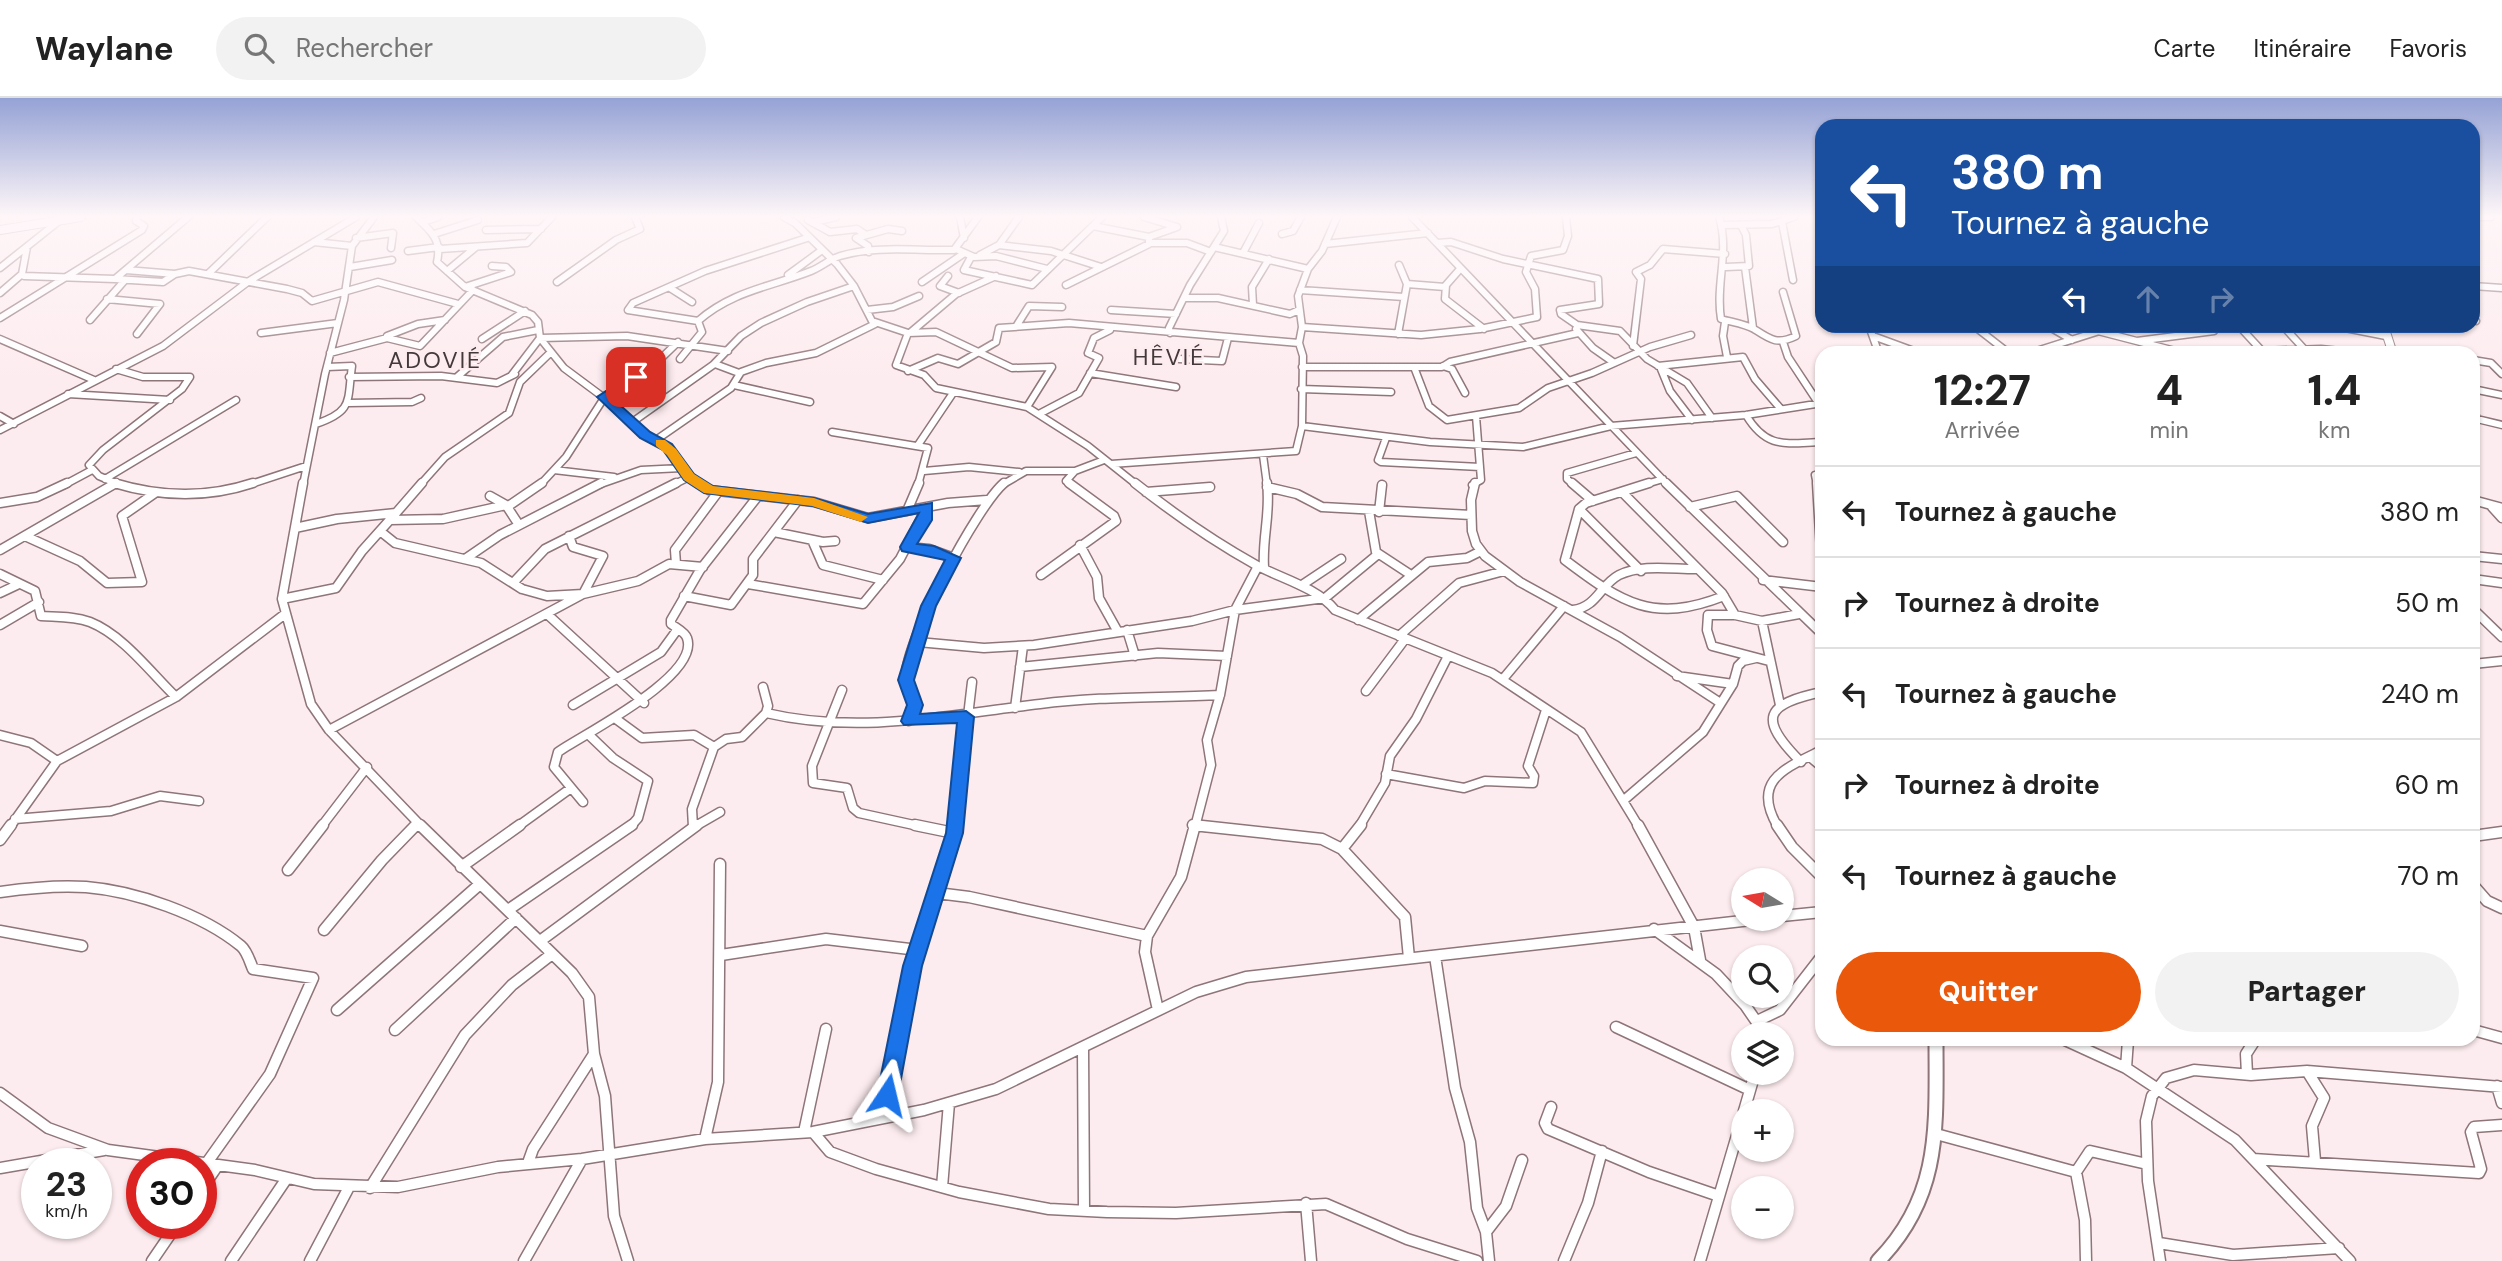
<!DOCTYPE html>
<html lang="fr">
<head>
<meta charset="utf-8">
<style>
  :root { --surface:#fff; --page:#f2f2f2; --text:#222; --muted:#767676; --line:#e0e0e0; --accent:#ea580c }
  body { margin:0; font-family:"DM Sans",sans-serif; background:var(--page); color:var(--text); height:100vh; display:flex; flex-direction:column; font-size:26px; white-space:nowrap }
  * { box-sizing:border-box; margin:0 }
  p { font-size:23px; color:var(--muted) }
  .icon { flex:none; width:38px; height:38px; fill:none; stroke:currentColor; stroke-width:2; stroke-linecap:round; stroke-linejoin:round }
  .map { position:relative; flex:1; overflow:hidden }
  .drawer { position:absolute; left:1815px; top:248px; width:665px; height:700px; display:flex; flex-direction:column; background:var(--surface); border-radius:21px; box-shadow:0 2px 5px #0004 }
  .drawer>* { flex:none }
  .guide { position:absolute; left:1815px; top:21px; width:665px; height:214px; border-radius:21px; box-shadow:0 2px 5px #0004; background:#1a4fa0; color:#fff; overflow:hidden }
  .needle { width:46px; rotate:281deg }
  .tools { position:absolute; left:1731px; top:770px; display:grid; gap:14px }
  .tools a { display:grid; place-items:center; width:63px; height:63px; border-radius:50%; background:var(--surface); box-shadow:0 2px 5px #0004; font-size:35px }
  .speed { position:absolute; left:21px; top:1050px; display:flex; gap:14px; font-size:35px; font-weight:700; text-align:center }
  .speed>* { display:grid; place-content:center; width:91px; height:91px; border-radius:50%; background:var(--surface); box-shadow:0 2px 5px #0004; line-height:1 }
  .speed small { font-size:18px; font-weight:400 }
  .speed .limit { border:10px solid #d22; background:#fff; color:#111 }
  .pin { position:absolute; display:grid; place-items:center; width:60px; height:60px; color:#fff; margin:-30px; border-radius:14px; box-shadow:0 4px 10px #0006 }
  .me { position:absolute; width:77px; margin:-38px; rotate:10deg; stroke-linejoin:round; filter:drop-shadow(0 0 5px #0008) }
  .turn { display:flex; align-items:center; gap:24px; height:147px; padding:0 21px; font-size:32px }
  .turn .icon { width:91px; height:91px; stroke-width:2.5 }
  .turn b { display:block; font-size:49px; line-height:60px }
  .lanes { display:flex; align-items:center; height:66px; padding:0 21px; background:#0003; justify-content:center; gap:35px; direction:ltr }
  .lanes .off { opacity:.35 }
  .eta { display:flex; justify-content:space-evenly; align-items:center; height:119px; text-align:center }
  .eta b { font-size:42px; font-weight:800; line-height:49px }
  .action { display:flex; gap:14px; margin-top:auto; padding:14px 21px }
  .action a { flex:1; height:80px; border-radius:42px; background:var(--accent); color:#fff; font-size:28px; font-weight:800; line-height:80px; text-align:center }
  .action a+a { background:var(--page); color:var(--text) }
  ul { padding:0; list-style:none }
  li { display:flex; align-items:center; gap:21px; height:91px; padding:0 21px; border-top:2px solid var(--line) }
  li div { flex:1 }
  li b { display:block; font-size:26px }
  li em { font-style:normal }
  header { display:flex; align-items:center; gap:42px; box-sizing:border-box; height:98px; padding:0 35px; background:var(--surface); border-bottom:2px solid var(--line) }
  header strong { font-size:33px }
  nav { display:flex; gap:38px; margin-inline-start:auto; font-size:24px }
  .search { width:490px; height:63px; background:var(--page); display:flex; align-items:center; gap:18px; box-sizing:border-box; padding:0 24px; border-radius:38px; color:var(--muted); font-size:26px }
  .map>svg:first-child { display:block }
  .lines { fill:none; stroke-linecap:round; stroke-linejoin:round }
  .minor-far2-casing { stroke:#8e7579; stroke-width:9 }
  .minor-far1-casing { stroke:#8e7579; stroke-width:11 }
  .minor-casing { stroke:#8e7579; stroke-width:13 }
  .tertiary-far1-casing { stroke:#8e7579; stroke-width:10 }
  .tertiary-casing { stroke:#8e7579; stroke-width:17 }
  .minor-far2 { stroke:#fff; stroke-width:6 }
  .minor-far1 { stroke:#fff; stroke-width:8 }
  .minor { stroke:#fff; stroke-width:10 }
  .tertiary-far1 { stroke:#fff; stroke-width:8 }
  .tertiary { stroke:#fff; stroke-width:13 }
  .route { fill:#1a73e8; stroke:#114b97; stroke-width:2 }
  .slow { fill:#f59e0b }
  .labels { text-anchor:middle; stroke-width:5; stroke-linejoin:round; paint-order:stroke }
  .far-quarter-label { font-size:23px; letter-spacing:2px; fill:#43383a; stroke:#fdecef }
</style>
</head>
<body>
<header>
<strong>Waylane</strong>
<div class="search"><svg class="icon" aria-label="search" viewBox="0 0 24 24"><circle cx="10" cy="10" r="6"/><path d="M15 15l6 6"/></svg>Rechercher</div>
<nav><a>Carte</a><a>Itinéraire</a><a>Favoris</a></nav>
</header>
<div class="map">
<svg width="2502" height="1163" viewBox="0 0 2502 1163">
  <rect width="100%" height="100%" fill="#fdecef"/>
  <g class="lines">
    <g class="minor-far2-casing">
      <path id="minor-far2" d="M188,119L115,181L163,184L175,176L189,173L287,191L302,195L312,203L378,184L458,206
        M416,119C431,133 442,142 437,164L465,189L532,217L538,224L540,240L564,270L603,299L645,337L667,349L689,379L702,387
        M784,119L795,125L837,166L854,188L872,223L908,235L896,267L924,277L936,290L1027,309L1088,348L1137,387
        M960,119L964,140
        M1412,119L1668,387
        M1719,119C1730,154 1715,186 1721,221C1731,224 1745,226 1754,231C1771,242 1777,247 1796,238L1783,194
        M2476,119H2491
        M808,122L830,134L857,131L866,137
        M423,124L438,119
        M814,124L836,119
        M1782,124L1793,182
        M1723,127L1772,126L1794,119
        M1093,128L1149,139L1177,129L1144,119
        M486,132L541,131
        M434,136L478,122
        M1282,136L1293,133L1301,119
        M356,140L393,135L391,150
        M807,140L705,173L633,205L628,212L698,223C732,193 770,189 811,173C821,169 830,161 840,158C875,147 918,153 954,152L978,119
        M314,144L352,148
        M1151,145H1187L1211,154
        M1437,145L1451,144L1503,161L1598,181L1599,206L1560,212L1561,216L1577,227L1620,233L1647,261L1687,285L1712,320
        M1325,146L1428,135
        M999,147L1051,153L1101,169
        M1214,149L1308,171
        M440,151L527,145L552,119
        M956,151L974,159L996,158L1047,171
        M408,153L439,149
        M869,154L868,148L856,140L888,131L902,133
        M1243,155L1259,125
        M980,157L999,147L1019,119
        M971,159L964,172L1032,187L1102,119
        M350,169L392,162
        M1726,169L1749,168L1746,137L1741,127
        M1745,169L1753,230
        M0,170L59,123
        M1460,171L1446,187L1445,201L1484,231
        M126,172L175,176
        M447,173L476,149
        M208,176L267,119
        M788,177L822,152
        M24,178L115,181
        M948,178L940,188L959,195
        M557,184L616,142L640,131L635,119
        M922,184L963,156
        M1407,186L1445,189
        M1066,187L1149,146V139
        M2473,188L2502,190
        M465,189L511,174L506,169L492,168
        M670,190L692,204
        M1300,192L1404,199
        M0,195L22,176L27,149
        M1184,200H1218L1290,216L1299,212
        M107,201L160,206L137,236
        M1253,207L1252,189L1269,161
        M867,212L893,209L919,198
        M1111,212L1176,216
        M0,220L142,132L144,128L136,123L137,119
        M2473,221L2476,223
        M90,222L125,182
        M1725,224L1723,238L1727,259
        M1017,227L1029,208L1062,209
        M1869,228L1879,256
        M1974,228L2010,256
        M2048,228L2072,242
        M2239,228L2262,253L2321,251L2368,256
        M2283,228L2305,252
        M2335,228L2386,238
        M1302,229L1421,237L1480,231L1537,219L1535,191L1526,174L1531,158L1563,152L1568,138L1566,119
        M1576,231L1593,250L1613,264
        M2098,233L2187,256
        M911,234L956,196L996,178
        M261,235L338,225
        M908,235L936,234L1012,270L1052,269L1027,309
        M1170,235L1169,230L1190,187L1224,133L1221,119
        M1398,236L1407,186L1399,167
        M387,238L418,226L445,222
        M1873,238L1922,256
        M0,241L94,282
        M482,241L525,213
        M2137,243L2214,233
        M1783,244L1788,259L1819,306
        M1633,248L1641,181L1636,174L1650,167L1663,151L1725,156
        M330,255L387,240L420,248L473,192
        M2027,256L2115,228
        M680,261L702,234L698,223
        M1179,261L1222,263L1228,240
        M2473,262L2491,265L2502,276
        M715,266L739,275
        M1443,268L1452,271L1465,295
        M1658,268L1743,259L1755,281L1780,310
        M1302,269H1442L1450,264L1578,235
        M1414,269L1429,308L1447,322L1519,310L1548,290L1592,275L1650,249L1691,237
        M116,271L143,279H190L182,291L103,352L89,367L99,378L120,387
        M1661,271L1670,293L1692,322
        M908,273L938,260L958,266L996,244L999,230L1069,225L1299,245
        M1090,275L1176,289
        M511,278L540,240L627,238L728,253
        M349,279L441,278L497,285L515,276
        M457,279L503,239L538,232
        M734,287L810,304
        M1301,291L1391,294
        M2473,291L2502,297
        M68,296L170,302
        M603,299L652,269L678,244
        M348,305L412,304L421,300
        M2473,309L2477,321
        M1039,316L1079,295L1099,260L1088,255L1094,240L1110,232
        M1746,317C1767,352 1786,345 1822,344
        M0,318L14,326
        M2473,320L2502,327
        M631,325L713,267L741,238L761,225L807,204L854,188
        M316,326C354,313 347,303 352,268L327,269
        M1302,328L1430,344L1523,349L1611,328L1746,317L1822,305
        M0,332L163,248L249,183L356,119
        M832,334L928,350L918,387
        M1386,340L1378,362L1381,364L1480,369
        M656,342L731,290L741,274L766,265L816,255L875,226
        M918,347L953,295
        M1263,357L1267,387
        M1111,366L1296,353L1302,328L1303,258L1299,245L1302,229L1298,198L1308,171L1322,153L1337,119
        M554,372L614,379
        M924,373L969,369L1019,374
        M105,381L236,302
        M64,387L92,372
        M113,387L117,385
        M248,387L306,368
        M303,387L325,276L344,202L352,148L374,119
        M420,387L445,359L509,315L520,284L550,255
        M540,387L566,359L604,300
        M598,387L641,372L682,370
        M673,387L689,379
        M1002,387L1026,373H1075
        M1072,387L1066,383L1075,373L1104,362
        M1472,387L1481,382L1476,318
        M1574,387L1567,381V375L1636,355
        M1643,387L1663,381
        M1817,387L1815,377L1822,375"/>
    </g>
    <g class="minor-far1-casing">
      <path id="minor-far1" d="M114,385C160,399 208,400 253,385
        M303,385L282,501L311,606L329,632L422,729
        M699,385L709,392L814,404L868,420L948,405L987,402
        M1135,385C1174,416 1213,443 1256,467C1282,481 1316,489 1335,512L1492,575L1581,634L1639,729
        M1475,385L1471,402L1472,433L1476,446L1485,458L1520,484L1620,539L1719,604
        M1572,385L1593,403
        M1666,385L1822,536
        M1817,385L1822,470
        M1267,389L1297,396L1322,409L1471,417
        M1146,394L1210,389
        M1622,394L1722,495L1735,517
        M490,398L506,407L519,427
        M2473,402L2502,410
        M0,405L37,399L67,385
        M507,409L542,385
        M1690,409L1737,398L1783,444
        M2492,409L2502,420
        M1579,411L1565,462C1622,505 1653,526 1724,498
        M907,413L919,385
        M1369,413L1376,454L1411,477
        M1379,414L1382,387
        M390,422L443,421L506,407
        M295,430L337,421L396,415L422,385
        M380,433L395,445L481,465L522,491L547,498L583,496L638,483L669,466L703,469
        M774,434L823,444L835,443
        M25,438L80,463L107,485L142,484L122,418L155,395
        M812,442L823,467L883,482
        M1080,447L1097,479L1099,500L1118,534
        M907,449L929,451L954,460
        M0,452L116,385
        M2473,458L2502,461
        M465,461L500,437L601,385
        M676,466L675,452L718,394
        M1264,469C1262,440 1271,414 1267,385
        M1641,473L1579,411L1586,405L1649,385
        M0,476L35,493L41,518C57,519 74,518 90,524C123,537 151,575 176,599
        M1041,477L1116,423L1114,418L1069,385
        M2473,481L2502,485
        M1763,482L1822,489
        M513,485L545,451L676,385
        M748,486L863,506L900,461L927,409
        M1302,487L1341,461
        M0,495L19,486
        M684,498L731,507L753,477V461L798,402
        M282,501L336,490L362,453L396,415
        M2473,511L2502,539
        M1573,512C1597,509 1600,487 1619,477C1641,466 1671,471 1695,471
        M547,516L644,605
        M1358,522L1428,464L1467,460L1481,453
        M1762,523L1780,607
        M0,527L39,504
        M1127,532L1135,558
        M1399,538L1459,485L1504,473
        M918,544L984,550L1034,547L1192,523L1235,512L1325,500L1377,457
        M1769,563L1712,548L1707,532L1708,517H1735L1762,523L1799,516
        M2473,566L2502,563
        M1020,569L1158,555L1227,558
        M1677,578L1733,586
        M1503,581L1564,508
        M842,592L812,668L813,685L847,690L853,710L859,715L923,729
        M1366,593L1405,541
        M573,607L661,554L677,532
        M1015,610L1023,548
        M766,615C860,637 946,617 1040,606C1099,598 1160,600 1220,597
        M616,621L642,640L694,637L714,649
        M909,623C919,597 907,599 906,577C906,542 977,408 1004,385
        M329,632L583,496L603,458L573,449L569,438
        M588,636L613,660L648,683L638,720L630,729
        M0,637L31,645L57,663
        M1810,659L1822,669
        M1801,664C1757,620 1765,606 1822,594
        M1386,676L1464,690L1485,683L1533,685L1534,678L1528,668L1546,612
        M1624,702L1703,634L1733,586L1738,568L1743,563L1756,560
        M583,704L554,669L558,654C582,637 701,578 687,540C685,534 676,530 671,526V522L700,472L758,398
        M15,721L111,713L160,698L199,703
        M1193,727L1207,729
        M10,729L57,663L176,599L285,516
        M321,729L367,669
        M415,729L418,725
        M517,729L571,690
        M693,729L692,711L714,649L726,641L742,639L766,615L768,608L763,589
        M694,729L720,714
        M955,729L972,584
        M1195,729L1211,667L1207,642L1220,597L1235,512L1258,468
        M1359,729L1385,685L1390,658L1416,621L1448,558
        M1778,729C1750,682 1786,670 1822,652"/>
    </g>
    <g class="minor-casing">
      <path id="minor" d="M420,727L572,875L589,899L594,956L605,998L614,1118L628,1163
        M915,727L954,735
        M1193,727L1322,741L1342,751L1405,819L1409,860
        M1638,727L1694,829L1700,862
        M1777,727L1792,749L1822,779
        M2473,738L2502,734
        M0,742L11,727
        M1342,751L1361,727
        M461,769L520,727
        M288,772L323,727
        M2473,787L2487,803L2502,810
        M0,794C28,790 58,787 86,789C135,793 202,816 241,848C247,853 250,864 253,871L313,880L270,976L206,1066
        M937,795L969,799L1147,838
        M508,812L632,727
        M1782,818L1822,814
        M1654,831L1716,876L1745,907L1765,936
        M324,832L382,762L416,727
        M0,833L82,848
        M540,843L697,727
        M721,857L826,841L918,852
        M1435,858L1455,990L1470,1044L1477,1110L1486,1134L1489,1163
        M337,912L480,786
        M1158,912L1145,854L1147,838L1181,779L1195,727
        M1757,923L1780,912L1822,858
        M1616,929L1750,992
        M395,932L516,820
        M2473,932L2502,940
        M2065,942L2126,970L2235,1042L2350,1163
        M1083,950L1084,1112
        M2126,970L2128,942
        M2307,973L2324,1000L2312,1028L2315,1063
        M2247,976L2246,956L2255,942
        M2497,988L2502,1005
        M0,995L48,1030L108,1052L255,1072L314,1086L398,1089L498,1069L582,1061L705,1041L813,1034L924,1012L996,991L1196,894L1246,879L1760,821
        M1551,1009L1545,1025L1548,1031L1649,1074L1719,1098
        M1744,1013L1755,975
        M884,1019L912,868L952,750L955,727
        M804,1034L826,931
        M813,1034L830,1054L876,1071L959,1094L1049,1111L1107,1114L1176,1115L1326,1106L1407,1141L1477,1163
        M1936,1036L2076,1074L2085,1122L2086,1163
        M705,1041L718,984L720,766
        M2253,1061L2479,1075L2481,1071L2471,1034L2474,1029L2502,1027
        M528,1065L533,1051L594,956
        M0,1070L104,1052
        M2076,1074L2090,1053L2147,1066
        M942,1089L949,1005
        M370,1090L465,937L512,887L552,856
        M201,1092L218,1067
        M1306,1105L1311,1163
        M1486,1134L1506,1108L1522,1062
        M2159,1145L2233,1157L2339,1150
        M152,1163L178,1125
        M231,1163L287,1080
        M310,1163L349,1089
        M524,1163L582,1061
        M1564,1163L1588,1105L1602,1053
        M1700,1163L1743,1017
        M2160,1163L2148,1083L2146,1023L2152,998L2166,980L2194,972L2251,977L2307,973L2502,989"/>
    </g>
    <g class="tertiary-far1-casing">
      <path id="tertiary-far1" d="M0,132L81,119
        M2384,228L2393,256"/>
    </g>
    <g class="tertiary-casing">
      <path id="tertiary" d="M1878,1163C1942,1098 1936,1027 1936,942"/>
    </g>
    <use href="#minor-far2" class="minor-far2"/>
    <use href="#minor-far1" class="minor-far1"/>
    <use href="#minor" class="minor"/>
    <use href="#tertiary-far1" class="tertiary-far1"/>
    <use href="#tertiary" class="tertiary"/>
  </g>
  <linearGradient id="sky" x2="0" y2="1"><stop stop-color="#95a2d5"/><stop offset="0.42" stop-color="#fef6f8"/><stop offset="1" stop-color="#fef6f8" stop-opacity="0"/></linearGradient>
  <rect width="2502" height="281" fill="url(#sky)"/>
  <path class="route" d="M631,277L642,279L611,299L650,334L672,346L694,376L713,388L814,400L868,416L932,405V422L917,446L934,448L961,460L936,508L914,582L923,607L920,616L966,613L974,619L963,735L922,868L898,997L895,1004L887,1006L880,1004L877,997L903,868L946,735L957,625L904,627L901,623L907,607L898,582L921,508L945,462L902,453L900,449L919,415L868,425L813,408L704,395L684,382L663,352L640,340L597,299Z"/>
  <path class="slow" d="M656,342H665L676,351L694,376L713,388L814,400L868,419L861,424L812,408L704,395L684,382L667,357L656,348Z"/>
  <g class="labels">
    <g class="far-quarter-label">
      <text x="1169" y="267">HÊVIÉ</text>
      <text x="435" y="270">ADOVIÉ</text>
    </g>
  </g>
</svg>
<div class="tools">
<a><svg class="needle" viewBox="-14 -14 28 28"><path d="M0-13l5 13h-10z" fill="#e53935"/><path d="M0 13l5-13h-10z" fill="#767676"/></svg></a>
<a><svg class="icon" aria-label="search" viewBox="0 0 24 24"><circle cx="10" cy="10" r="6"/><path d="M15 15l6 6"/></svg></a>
<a><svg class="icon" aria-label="layers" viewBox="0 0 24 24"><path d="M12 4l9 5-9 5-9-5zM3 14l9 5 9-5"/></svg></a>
<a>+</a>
<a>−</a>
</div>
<div class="speed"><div>23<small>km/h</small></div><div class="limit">30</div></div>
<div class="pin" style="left:636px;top:279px;background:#d93025"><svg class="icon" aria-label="arrive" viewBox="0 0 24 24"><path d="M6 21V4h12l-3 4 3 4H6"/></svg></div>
<svg class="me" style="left:887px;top:997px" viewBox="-20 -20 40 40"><path d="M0-17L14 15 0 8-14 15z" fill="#1a73e8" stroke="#fff" stroke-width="4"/></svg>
<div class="guide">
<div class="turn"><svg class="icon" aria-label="left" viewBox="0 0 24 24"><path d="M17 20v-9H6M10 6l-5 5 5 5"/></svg><div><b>380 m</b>Tournez à gauche</div></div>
<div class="lanes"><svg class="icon" aria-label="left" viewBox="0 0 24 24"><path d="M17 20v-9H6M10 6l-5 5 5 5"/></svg><svg class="icon off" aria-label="ahead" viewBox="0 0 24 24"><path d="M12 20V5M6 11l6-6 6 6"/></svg><svg class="icon off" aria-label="right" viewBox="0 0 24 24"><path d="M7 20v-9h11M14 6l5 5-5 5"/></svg></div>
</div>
<section class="drawer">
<div class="eta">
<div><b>12:27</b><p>Arrivée</p></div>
<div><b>4</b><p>min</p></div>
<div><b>1.4</b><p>km</p></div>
</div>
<ul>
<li><svg class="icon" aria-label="left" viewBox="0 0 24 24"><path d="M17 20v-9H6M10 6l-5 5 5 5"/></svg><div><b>Tournez à gauche</b></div><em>380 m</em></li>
<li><svg class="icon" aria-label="right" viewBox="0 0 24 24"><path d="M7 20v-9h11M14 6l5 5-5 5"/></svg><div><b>Tournez à droite</b></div><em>50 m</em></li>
<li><svg class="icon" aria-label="left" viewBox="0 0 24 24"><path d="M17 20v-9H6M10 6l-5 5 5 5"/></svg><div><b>Tournez à gauche</b></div><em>240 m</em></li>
<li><svg class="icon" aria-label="right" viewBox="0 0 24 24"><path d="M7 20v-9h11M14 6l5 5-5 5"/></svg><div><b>Tournez à droite</b></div><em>60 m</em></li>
<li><svg class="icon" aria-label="left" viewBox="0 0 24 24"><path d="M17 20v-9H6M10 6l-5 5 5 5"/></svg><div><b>Tournez à gauche</b></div><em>70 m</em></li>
</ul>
<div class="action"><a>Quitter</a><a>Partager</a></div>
</section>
</div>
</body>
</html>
